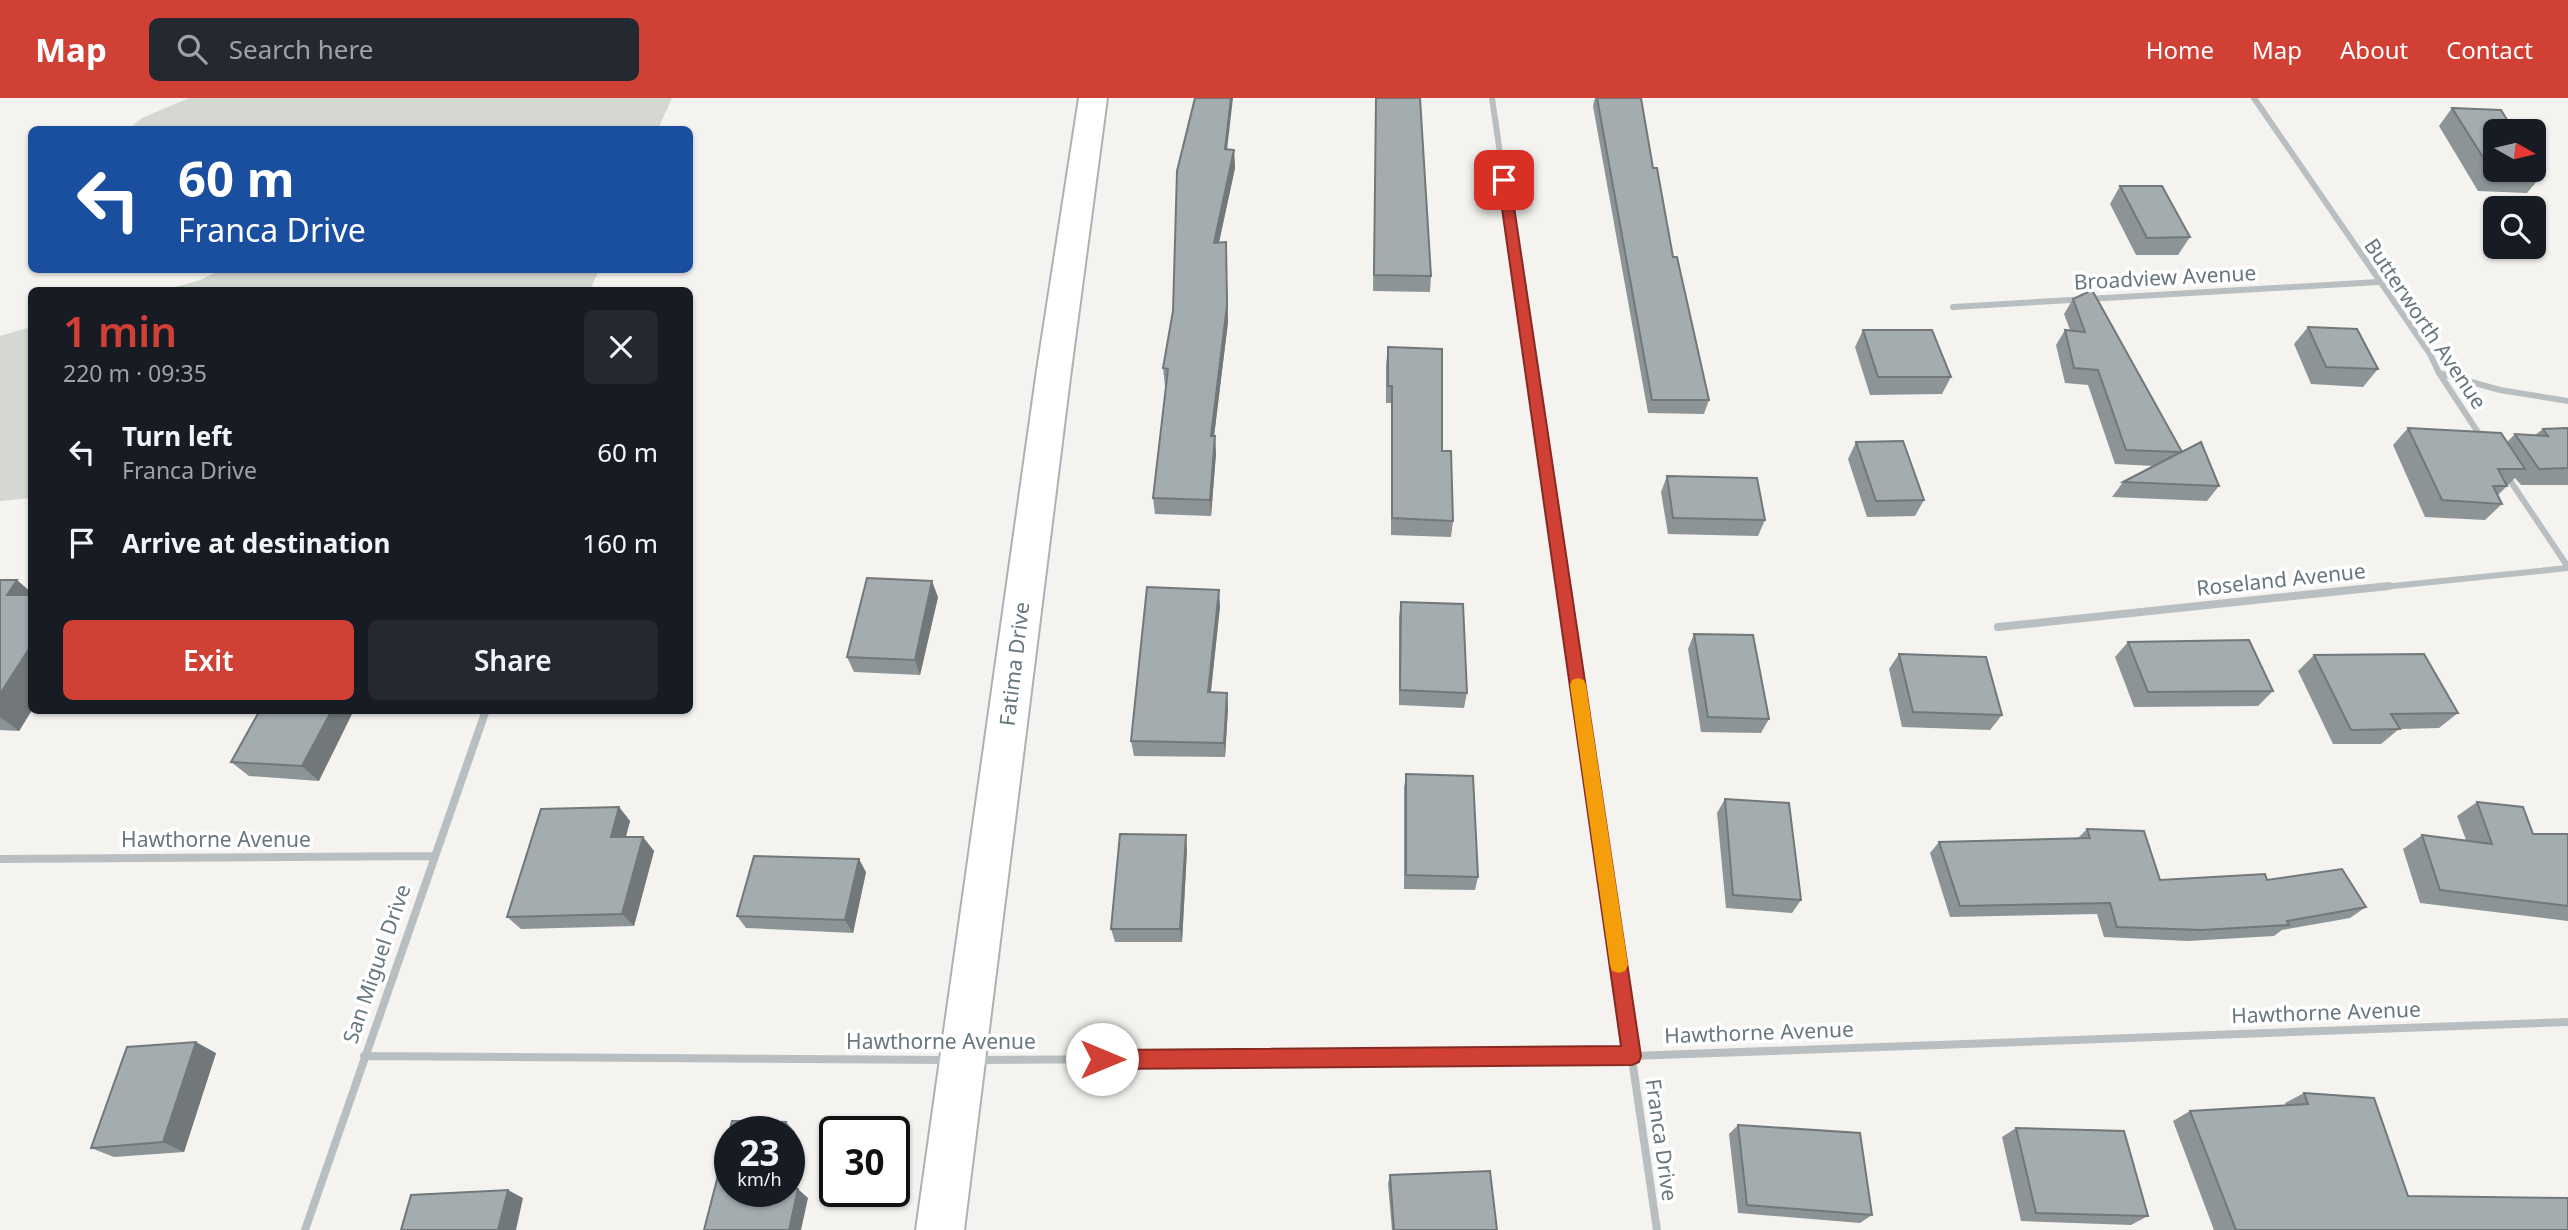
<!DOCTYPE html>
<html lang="en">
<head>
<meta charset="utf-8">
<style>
  :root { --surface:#171b24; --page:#242831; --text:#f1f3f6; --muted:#9ea1a6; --accent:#d04034 }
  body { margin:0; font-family:"Noto Sans",sans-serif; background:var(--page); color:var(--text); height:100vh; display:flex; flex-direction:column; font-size:26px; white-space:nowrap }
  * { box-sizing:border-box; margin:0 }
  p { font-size:23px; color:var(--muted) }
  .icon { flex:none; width:38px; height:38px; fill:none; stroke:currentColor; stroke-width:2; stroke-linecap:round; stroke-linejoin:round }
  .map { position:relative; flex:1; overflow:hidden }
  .panel { position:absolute; left:28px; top:189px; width:665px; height:427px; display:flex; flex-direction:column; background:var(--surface); border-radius:10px; box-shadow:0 2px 5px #0004 }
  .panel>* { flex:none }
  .hud { position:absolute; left:28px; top:28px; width:665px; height:147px; border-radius:10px; box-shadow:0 2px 5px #0004; background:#1a4fa0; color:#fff; overflow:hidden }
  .needle { width:46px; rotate:98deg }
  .fabs { position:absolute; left:2483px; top:21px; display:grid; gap:14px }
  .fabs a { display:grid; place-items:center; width:63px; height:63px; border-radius:10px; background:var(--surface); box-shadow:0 2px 5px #0004; font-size:35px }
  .speed { position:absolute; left:714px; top:1018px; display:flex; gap:14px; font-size:35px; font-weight:700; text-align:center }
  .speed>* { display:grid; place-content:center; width:91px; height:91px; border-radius:50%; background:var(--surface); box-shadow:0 2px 5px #0004; line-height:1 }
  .speed small { font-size:18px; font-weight:400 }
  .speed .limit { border:4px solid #111; border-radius:10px; background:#fff; color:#111 }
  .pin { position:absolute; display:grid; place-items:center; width:60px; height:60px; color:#fff; margin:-30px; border-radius:14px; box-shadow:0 4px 10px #0006 }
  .me { position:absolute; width:77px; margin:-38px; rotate:90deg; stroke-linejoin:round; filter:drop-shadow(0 0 5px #0008) }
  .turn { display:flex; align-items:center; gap:24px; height:147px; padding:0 35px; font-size:32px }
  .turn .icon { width:91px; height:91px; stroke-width:2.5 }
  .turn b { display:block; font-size:49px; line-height:60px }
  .round { display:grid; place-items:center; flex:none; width:74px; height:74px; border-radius:10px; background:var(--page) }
  .headline { display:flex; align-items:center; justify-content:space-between; height:119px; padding:0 35px }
  h1 { font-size:42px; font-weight:600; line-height:52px; color:var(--accent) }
  .primary-button { display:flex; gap:14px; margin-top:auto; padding:14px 35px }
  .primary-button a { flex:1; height:80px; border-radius:10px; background:var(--accent); color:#fff; font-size:28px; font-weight:600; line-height:80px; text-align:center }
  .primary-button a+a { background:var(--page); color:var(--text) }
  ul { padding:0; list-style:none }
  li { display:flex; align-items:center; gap:21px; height:91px; padding:0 35px }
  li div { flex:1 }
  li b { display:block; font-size:26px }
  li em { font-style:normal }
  header { display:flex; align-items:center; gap:42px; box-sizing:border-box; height:98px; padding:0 35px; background:var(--accent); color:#fff }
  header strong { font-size:33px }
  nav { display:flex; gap:38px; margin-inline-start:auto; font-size:24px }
  .search { width:490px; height:63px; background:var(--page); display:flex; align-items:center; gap:18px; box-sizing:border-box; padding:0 24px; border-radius:10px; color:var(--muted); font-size:26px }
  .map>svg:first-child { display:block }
  .green { fill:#d4d8d0 }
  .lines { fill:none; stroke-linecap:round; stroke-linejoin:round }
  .secondary-casing { stroke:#abb2b5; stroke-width:4 }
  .street-far1 { stroke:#b9bec0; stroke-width:6 }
  .street { stroke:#b9bec0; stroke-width:8 }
  .secondary { fill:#fff; fill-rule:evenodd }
  .wall { fill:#8c9496 }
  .shaded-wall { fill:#72787a }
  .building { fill:#a3acaf; stroke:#72787a; stroke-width:2 }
  .route { fill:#d04034; stroke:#872a22; stroke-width:2 }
  .slow { fill:#f59e0b }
  .labels { text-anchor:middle; stroke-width:7; stroke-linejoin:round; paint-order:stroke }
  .street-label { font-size:21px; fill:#66777e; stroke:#fff }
</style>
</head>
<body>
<header>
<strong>Map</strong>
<div class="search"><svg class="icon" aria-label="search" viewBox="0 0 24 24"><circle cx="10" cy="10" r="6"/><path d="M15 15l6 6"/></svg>Search here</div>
<nav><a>Home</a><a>Map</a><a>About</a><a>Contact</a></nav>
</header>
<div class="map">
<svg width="2568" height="1132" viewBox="0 0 2568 1132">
  <rect width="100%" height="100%" fill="#f4f3f0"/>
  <path class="green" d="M189,0H672L658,31H129L142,20Z
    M221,172H599L590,192H163L198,183Z
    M31,229V400L0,403V238Z"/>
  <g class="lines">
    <g class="secondary-casing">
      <path id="secondary" d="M1079,0H1107L1071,272L964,1132H916L1037,272Z"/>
    </g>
    <path class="street-far1" d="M1492,0L1563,490
      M2254,0L2430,256L2439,275L2483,342
      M1953,209L2378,184
      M2439,275L2500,292L2568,303
      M2507,378L2568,469
      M2373,490L2568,470"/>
    <path class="street" d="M1563,488L1657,1132
      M1998,529L2389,488
      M0,761L433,758
      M364,958L947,962
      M977,962L1632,958L2568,924
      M305,1132L486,612"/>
    <use href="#secondary" class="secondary"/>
  </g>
  <path class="wall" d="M1376,0H1420L1431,178L1430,194L1373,193Z
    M1595,0H1641L1653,70L1673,159L1709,302L1704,316L1648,315L1593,8Z
    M2452,10L2542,77L2527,95L2478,93L2439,28Z
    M1227,52H1234L1235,70L1219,145L1226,144L1228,224L1214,338L1216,355L1211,418L1155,416L1153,400L1166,288H1165L1163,270Z
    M2120,88L2190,139L2178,157H2136L2110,106Z
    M2073,201L2182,354L2219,388L2207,403L2112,399L2123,384L2154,368L2115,366L2088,287L2065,285L2056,247L2065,232H2070L2064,216Z
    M2308,229L2378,271L2363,289L2311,286L2294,246Z
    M1863,232L1951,279L1942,296L1870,297L1855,249Z
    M1388,249L1442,353L1453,423L1451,439L1391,437V305H1386V266Z
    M2408,330L2507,344L2515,336L2535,337L2543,331L2568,330V387H2521L2515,380L2498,397L2502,406L2485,422L2425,419L2393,347Z
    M1856,344L1924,402L1915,418L1867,419L1848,361Z
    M1667,378L1765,422L1758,438L1668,436L1661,394Z
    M0,482L32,495V612L19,633L0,632Z
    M938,499L920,577L854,574L847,559Z
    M1401,504L1467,595L1464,610L1399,607V519Z
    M1220,508L1211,594L1227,595L1228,610L1225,659L1134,658L1131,643Z
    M1694,536L1769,621L1761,635L1701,634L1688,551Z
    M2128,544L2273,593L2258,608L2134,609L2115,559Z
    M1899,556L2002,617L1990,632L1902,629L1889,571Z
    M2314,557L2458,615L2439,630L2399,631L2381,646H2333L2298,573Z
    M260,612L319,683L249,678L231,664Z
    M1406,676L1478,779L1475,792L1404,791V690Z
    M1725,701L1801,802L1792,815L1726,810L1717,715Z
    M2477,704L2533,736H2568V823L2420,805L2403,751L2422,737L2466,742L2457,718Z
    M619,709L630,723L626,739H643L654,753L634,828L521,831L507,819Z
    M2087,731L2160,782H2267L2366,809L2350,820L2282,832L2274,838L2188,843L2104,839L2097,816L1950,819L1930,755L1939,744L2078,740Z
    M1187,751L1182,844H1115L1111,831Z
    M866,774L853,835L746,830L737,818Z
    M216,955L184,1054L114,1059L91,1050Z
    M2304,995L2408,1098L2568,1132H2214L2173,1023L2190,1013L2286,1008L2285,1005Z
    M1738,1027L1872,1117L1860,1125L1738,1115L1729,1036Z
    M2016,1030L2148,1118L2131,1127L2021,1123L2002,1039Z
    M1390,1077L1497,1132H1392L1388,1086Z"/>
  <path class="shaded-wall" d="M1231,0H1233L1225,69V51Z
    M1234,52L1235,70L1215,162L1214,145Z
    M1226,144L1228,224L1212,355L1211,338Z
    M1215,338L1216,355L1211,418L1210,402Z
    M17,482L32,495V517L7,497Z
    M932,483L938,499L920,577L915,562Z
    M1219,492L1220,508L1209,609L1208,594Z
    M32,546V612L19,633L0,619V596Z
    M1227,595L1228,610L1225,659L1224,645Z
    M332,612H354L319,683L302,668Z
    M619,709L630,723L622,752L611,739Z
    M1186,737L1187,751L1182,844L1180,831Z
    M643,739L654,753L634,828L622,816Z
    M859,761L866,774L853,835L845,822Z
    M196,944L216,955L184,1054L163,1044Z
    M786,1024L795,1034L789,1063V1034H783Z
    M798,1091L808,1100L801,1132H789Z
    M508,1092L523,1100L516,1132H498Z"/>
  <path class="building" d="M1195,0H1231L1225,51L1234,52L1214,145L1226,144L1227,207L1211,338H1215L1210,402L1153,400L1168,271L1163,270L1173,213L1177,73Z
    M1376,0H1420L1431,178L1374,177Z
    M1597,0H1641L1653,70H1657L1673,159H1677L1709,302H1652Z
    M2452,10L2501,12L2514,33H2496V72H2534V64L2542,77L2493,75Z
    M2120,88H2162L2190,139L2147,140Z
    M2092,192L2182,354L2201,344L2219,388L2123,384L2181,354L2126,352L2098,272L2074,270L2065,232L2085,234L2073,201Z
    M2308,229L2357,231L2378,271L2326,269Z
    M1863,232H1932L1951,279H1878Z
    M1388,249L1442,251V353H1451L1453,423L1392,420V288H1388Z
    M2408,330L2501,335L2525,371H2498L2507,388H2493L2502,406L2442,402Z
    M2568,330V370L2539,371L2515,336L2548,338L2543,331Z
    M1903,343L1924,402L1876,403L1856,344Z
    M1667,378L1757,380L1765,422L1673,420Z
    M867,480L932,483L915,562L847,559Z
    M0,482H17L7,497H32V546L0,596Z
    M1147,489L1219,492L1208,594L1227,595L1224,645L1131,643Z
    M1401,504L1463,506L1467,595L1400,592Z
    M1694,536L1753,537L1769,621L1708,619Z
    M2249,542L2273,593L2148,594L2128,544Z
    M1899,556L1986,559L2002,617L1913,614Z
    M2424,556L2458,615L2391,616L2400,631L2351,632L2314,557Z
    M260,612H332L302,668L231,664Z
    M1406,676L1473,678L1478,779L1406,777Z
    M1725,701L1789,705L1801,802L1733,797Z
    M2477,704L2523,709L2533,736H2568V808L2440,792L2422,737L2492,746Z
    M619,709L611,739H643L622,816L507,819L541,711Z
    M2087,731L2144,733L2160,782L2265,776L2267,782L2342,771L2366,809L2287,823L2289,827L2202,832L2117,829L2110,805L1960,808L1939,744L2090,740Z
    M1120,736L1186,737L1180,831H1111Z
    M754,758L859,761L845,822L737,818Z
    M196,944L163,1044L91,1050L127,949Z
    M2304,995L2374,1000L2408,1098L2568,1100V1132H2236L2190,1013L2308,1006Z
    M732,1023L786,1024L783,1034H730V1094H789V1090L798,1091L789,1132H704Z
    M1738,1027L1860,1035L1872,1117L1747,1107Z
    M2016,1030L2124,1033L2148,1118L2036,1115Z
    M1490,1073L1497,1132H1394L1390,1077Z
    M508,1092L498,1132H401L411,1097Z"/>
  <path class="route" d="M1504,78L1510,82L1641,958L1639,964L1632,967L1102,971L1096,968L1093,961L1096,955L1102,952L1621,948L1498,82Z"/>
  <path class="slow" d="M1578,580L1584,582L1586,587L1628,867L1625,873L1619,875L1612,873L1610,867L1570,587L1572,582Z"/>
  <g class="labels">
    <g class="street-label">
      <text transform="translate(2165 180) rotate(-3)" y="7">Broadview Avenue</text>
      <text transform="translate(2425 226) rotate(56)" y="7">Butterworth Avenue</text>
      <text transform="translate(2281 482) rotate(-6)" y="7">Roseland Avenue</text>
      <text transform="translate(1015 566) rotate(-83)" y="7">Fatima Drive</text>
      <text x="216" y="749">Hawthorne Avenue</text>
      <text transform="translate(377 866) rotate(-71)" y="7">San Miguel Drive</text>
      <text transform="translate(2326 915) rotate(-2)" y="7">Hawthorne Avenue</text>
      <text transform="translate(1759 935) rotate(-2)" y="7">Hawthorne Avenue</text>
      <text x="941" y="951">Hawthorne Avenue</text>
      <text transform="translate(1661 1042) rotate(82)" y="7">Franca Drive</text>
    </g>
  </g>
</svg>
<div class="fabs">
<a><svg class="needle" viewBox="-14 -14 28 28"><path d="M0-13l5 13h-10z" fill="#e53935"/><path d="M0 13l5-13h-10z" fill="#9ea1a6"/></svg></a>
<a><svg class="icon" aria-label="search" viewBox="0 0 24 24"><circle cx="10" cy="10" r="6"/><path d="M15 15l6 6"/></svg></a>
</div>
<div class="speed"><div>23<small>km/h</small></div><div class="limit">30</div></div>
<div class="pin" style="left:1504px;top:82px;background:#d93025"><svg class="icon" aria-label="arrive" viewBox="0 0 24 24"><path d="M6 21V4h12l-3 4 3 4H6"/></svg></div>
<svg class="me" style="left:1102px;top:961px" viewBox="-20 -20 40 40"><circle r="19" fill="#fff"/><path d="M0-13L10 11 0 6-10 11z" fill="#d04034"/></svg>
<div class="hud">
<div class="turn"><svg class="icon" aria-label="left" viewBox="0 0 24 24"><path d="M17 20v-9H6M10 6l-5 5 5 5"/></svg><div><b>60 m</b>Franca Drive</div></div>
</div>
<section class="panel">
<div class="headline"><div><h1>1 min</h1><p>220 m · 09:35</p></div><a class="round"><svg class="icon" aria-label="close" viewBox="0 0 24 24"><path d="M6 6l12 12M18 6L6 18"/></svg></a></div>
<ul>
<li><svg class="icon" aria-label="left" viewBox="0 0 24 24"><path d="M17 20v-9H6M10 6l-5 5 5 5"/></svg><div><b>Turn left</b><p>Franca Drive</p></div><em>60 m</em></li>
<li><svg class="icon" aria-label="arrive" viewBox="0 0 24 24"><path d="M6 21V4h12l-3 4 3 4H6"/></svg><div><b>Arrive at destination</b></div><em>160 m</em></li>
</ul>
<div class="primary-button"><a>Exit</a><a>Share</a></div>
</section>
</div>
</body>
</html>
